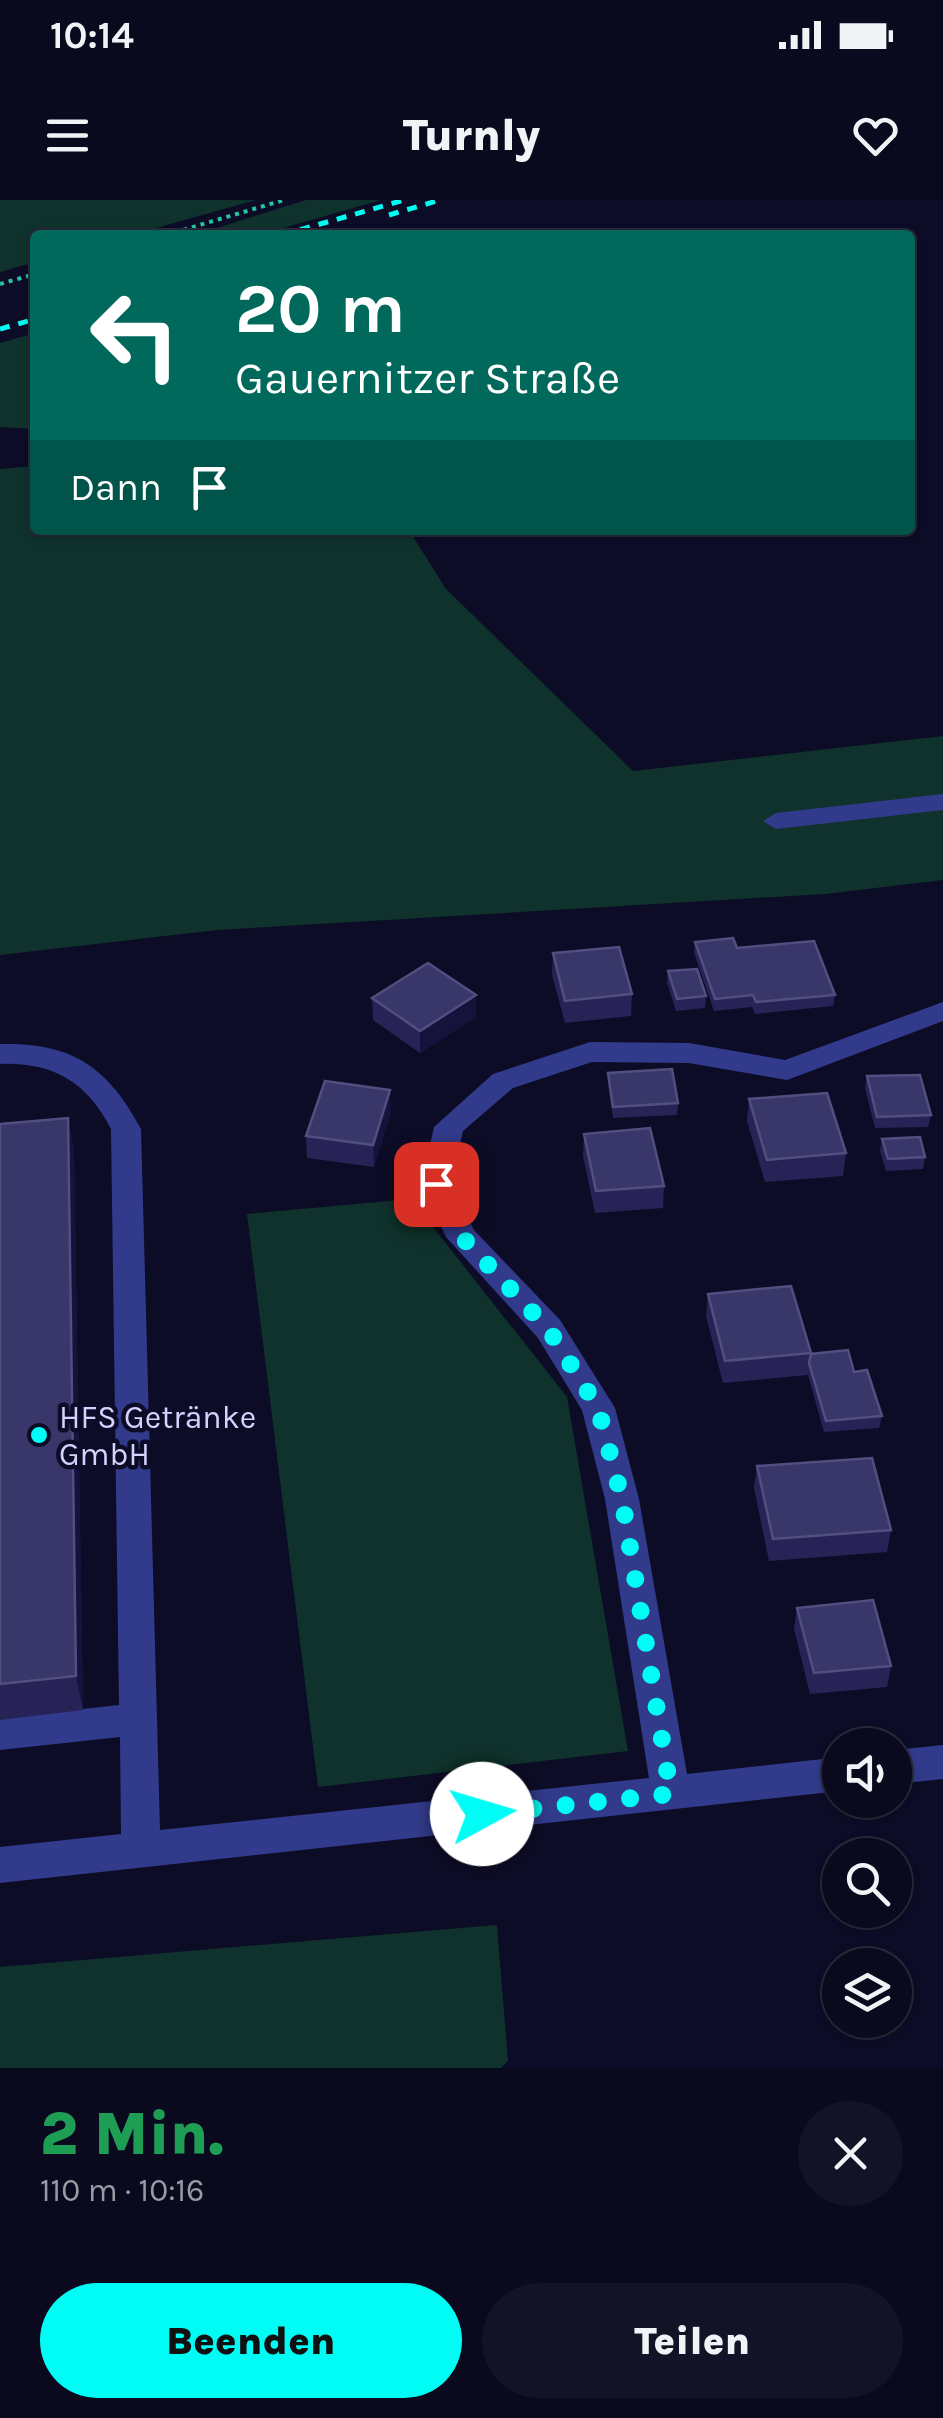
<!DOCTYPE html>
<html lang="de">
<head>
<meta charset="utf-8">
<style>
  :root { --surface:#0a091d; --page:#131226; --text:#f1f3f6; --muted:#999aa4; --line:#2a2a3b; --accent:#00fdf5 }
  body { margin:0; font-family:Karla,sans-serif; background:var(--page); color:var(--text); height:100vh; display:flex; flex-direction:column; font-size:38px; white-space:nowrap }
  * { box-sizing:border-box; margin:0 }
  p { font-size:32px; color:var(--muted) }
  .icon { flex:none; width:55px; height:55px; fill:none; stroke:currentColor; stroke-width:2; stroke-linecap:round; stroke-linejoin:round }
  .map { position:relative; height:1868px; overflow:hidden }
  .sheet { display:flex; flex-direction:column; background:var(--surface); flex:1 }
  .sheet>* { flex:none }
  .top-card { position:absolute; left:30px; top:30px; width:885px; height:305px; border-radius:10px; box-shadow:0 2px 8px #0004,0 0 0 2px var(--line); background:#00695c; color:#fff; overflow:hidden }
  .tools { position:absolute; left:822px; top:1528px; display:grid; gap:20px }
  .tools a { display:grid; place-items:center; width:90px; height:90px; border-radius:50%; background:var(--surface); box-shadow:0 2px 8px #0004,0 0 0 2px var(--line); font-size:50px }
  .pin { position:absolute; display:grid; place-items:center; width:85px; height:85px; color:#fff; margin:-42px; border-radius:20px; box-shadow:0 5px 15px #0006 }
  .me { position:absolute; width:110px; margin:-55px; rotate:84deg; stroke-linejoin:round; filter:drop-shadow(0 0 8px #0008) }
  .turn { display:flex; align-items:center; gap:35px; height:210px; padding:0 40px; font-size:45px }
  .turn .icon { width:130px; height:130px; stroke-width:2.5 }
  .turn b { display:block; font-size:70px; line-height:85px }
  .then { display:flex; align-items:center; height:95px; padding:0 40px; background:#0003; gap:20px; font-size:38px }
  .round { display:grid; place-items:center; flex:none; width:105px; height:105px; border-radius:52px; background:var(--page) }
  .overview { display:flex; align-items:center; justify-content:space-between; height:170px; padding:0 40px }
  h1 { font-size:60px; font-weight:800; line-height:75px; color:#1e9e55 }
  .primary-button { display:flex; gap:20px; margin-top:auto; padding:20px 40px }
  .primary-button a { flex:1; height:115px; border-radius:60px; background:var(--accent); color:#111; font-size:40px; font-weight:800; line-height:115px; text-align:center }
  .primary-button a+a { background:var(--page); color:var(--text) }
  .status { display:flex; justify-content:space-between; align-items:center; height:70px; padding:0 50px; background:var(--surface); direction:ltr }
  .status svg { height:28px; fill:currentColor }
  header { display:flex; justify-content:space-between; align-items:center; height:130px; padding:0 40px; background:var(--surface); font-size:45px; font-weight:800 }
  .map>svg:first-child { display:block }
  .green { fill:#0f322c }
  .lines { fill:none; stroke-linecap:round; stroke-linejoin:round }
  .path { stroke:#22c4a4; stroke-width:4; stroke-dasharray:4 5; stroke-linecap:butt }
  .minor { fill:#323b8b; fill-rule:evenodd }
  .rail { stroke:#00fdf5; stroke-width:5; stroke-dasharray:10 9; stroke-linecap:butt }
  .wall { fill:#272357 }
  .shaded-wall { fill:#15123c }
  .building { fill:#393669; stroke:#514f80; stroke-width:2.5 }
  .route { stroke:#00fdf5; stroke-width:18; stroke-dasharray:0 32.4 }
  .poi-dot { fill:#00fdf5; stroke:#0d0c27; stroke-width:4 }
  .labels { text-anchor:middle; stroke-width:9; stroke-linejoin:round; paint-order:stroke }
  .poi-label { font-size:32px; fill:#d2d3ff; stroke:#0d0c27; text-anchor:start }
</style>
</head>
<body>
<div class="status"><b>10:14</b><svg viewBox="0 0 49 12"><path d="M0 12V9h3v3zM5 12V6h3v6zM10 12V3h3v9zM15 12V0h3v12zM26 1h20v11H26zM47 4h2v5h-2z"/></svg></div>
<header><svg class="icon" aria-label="menu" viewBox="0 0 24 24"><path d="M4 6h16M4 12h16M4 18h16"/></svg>Turnly<svg class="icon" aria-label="heart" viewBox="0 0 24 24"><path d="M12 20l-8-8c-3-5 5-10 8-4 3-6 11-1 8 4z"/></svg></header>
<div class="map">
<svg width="943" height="1868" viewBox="0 0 943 1868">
  <rect width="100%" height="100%" fill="#0d0c27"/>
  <path class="green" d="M0,0H256L131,35H35V62L0,72Z
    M306,0H381L259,35H194Z
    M35,133V229L0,227V143Z
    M35,266V330H409L446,389L633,571L943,536V680L825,694L217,730L0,755V269Z
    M411,999L567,1197L628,1551L318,1587L247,1014Z
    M497,1725L508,1861L501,1868H0V1767Z"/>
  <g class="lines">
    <path class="path" d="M166,35L284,0
      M0,84L35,74"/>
    <path class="minor" d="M943,594V610L776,629L763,621L776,613Z
      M943,802V821L787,880L689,863L592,862L513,888L463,931L451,984L474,1030L560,1120L615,1208L639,1299L687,1574L840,1557V1591L0,1683V1647L121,1634L120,1537L0,1550V1518L119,1505L111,929C87,882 53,862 0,864V844C72,842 108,867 141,929L160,1630L649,1578L605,1299L582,1210L538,1138L446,1037L421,984L434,927L493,874L590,842L689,843L785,860Z
      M943,1545V1579L895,1584V1550Z"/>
    <path class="rail" d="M389,15L440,0
      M282,35L404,0
      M0,129L35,119"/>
  </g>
  <path class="wall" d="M695,742L737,748L835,795L833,806L755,814L752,807L714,811L694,753Z
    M553,753L632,794L631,816L565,823L552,775Z
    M668,771L706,796L705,808L676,811L667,783Z
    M476,795V817L420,853L373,820L372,798Z
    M608,873L678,903L677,915L613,918L608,884Z
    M867,876L931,915L928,927L875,928L865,888Z
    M749,899L846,953L843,976L765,982L747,921Z
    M391,912L374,967L307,958L306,936Z
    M68,918L74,954L83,1510L0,1520V924Z
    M584,934L664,986L663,1008L595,1013L583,956Z
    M882,939L925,957L923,969L886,971L880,951Z
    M708,1094L811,1154L854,1172L882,1216L879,1228L824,1232L808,1175L723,1183L706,1116Z
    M757,1266L891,1330L887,1352L769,1361L754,1288Z
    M797,1408L891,1466L887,1487L810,1494L794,1429Z"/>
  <path class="shaded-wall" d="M476,795V817L420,853V831Z
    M390,890L391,912L374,967L373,945Z
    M68,918L74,954L83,1510L76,1476Z"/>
  <path class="building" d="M733,738L737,748L814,741L835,795L756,802L753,795L715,799L695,742Z
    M619,747L632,794L565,801L553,753Z
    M428,763L476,795L420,831L372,798Z
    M697,769L706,796L677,799L668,771Z
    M672,869L678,903L613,907L608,873Z
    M920,875L931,915L877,917L867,876Z
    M325,881L390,890L373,945L306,936Z
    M827,893L846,953L767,960L749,899Z
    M68,918L76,1476L0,1484V924Z
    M650,928L664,986L596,991L584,934Z
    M920,937L925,957L888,959L882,939Z
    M791,1086L811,1153L725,1161L708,1094Z
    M848,1150L854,1172L867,1170L882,1216L826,1221L809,1163L811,1154Z
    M872,1258L891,1330L773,1339L757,1266Z
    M873,1400L891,1466L814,1473L797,1408Z"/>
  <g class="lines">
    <path class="route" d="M436,984L462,1037L549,1130L598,1208L622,1299L671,1594L482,1614"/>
  </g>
  <circle class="poi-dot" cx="39" cy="1235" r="10"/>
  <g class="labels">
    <g class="poi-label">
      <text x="59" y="1228">HFS Getränke<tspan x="59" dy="37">GmbH</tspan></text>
    </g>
  </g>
</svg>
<div class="tools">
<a><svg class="icon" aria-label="sound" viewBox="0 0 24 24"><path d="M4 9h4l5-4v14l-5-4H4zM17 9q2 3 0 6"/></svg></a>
<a><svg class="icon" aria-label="search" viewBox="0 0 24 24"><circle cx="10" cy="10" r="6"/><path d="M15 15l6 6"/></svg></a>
<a><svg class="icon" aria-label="layers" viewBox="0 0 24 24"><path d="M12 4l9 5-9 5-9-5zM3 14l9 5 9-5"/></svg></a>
</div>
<div class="pin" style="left:436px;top:984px;background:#d93025"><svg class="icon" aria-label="arrive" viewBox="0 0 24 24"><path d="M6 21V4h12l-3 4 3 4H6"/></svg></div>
<svg class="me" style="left:482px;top:1614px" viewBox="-20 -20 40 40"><circle r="19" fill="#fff"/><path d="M0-13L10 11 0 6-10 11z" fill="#00fdf5"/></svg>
<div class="top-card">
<div class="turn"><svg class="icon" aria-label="left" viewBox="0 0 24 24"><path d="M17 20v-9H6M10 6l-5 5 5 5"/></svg><div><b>20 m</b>Gauernitzer Straße</div></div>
<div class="then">Dann<svg class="icon" aria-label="arrive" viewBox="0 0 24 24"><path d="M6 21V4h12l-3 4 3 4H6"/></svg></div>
</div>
</div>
<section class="sheet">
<div class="overview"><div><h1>2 Min.</h1><p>110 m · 10:16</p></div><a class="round"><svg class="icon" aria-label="close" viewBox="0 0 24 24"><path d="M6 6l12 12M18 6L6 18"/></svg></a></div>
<div class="primary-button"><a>Beenden</a><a>Teilen</a></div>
</section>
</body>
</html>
